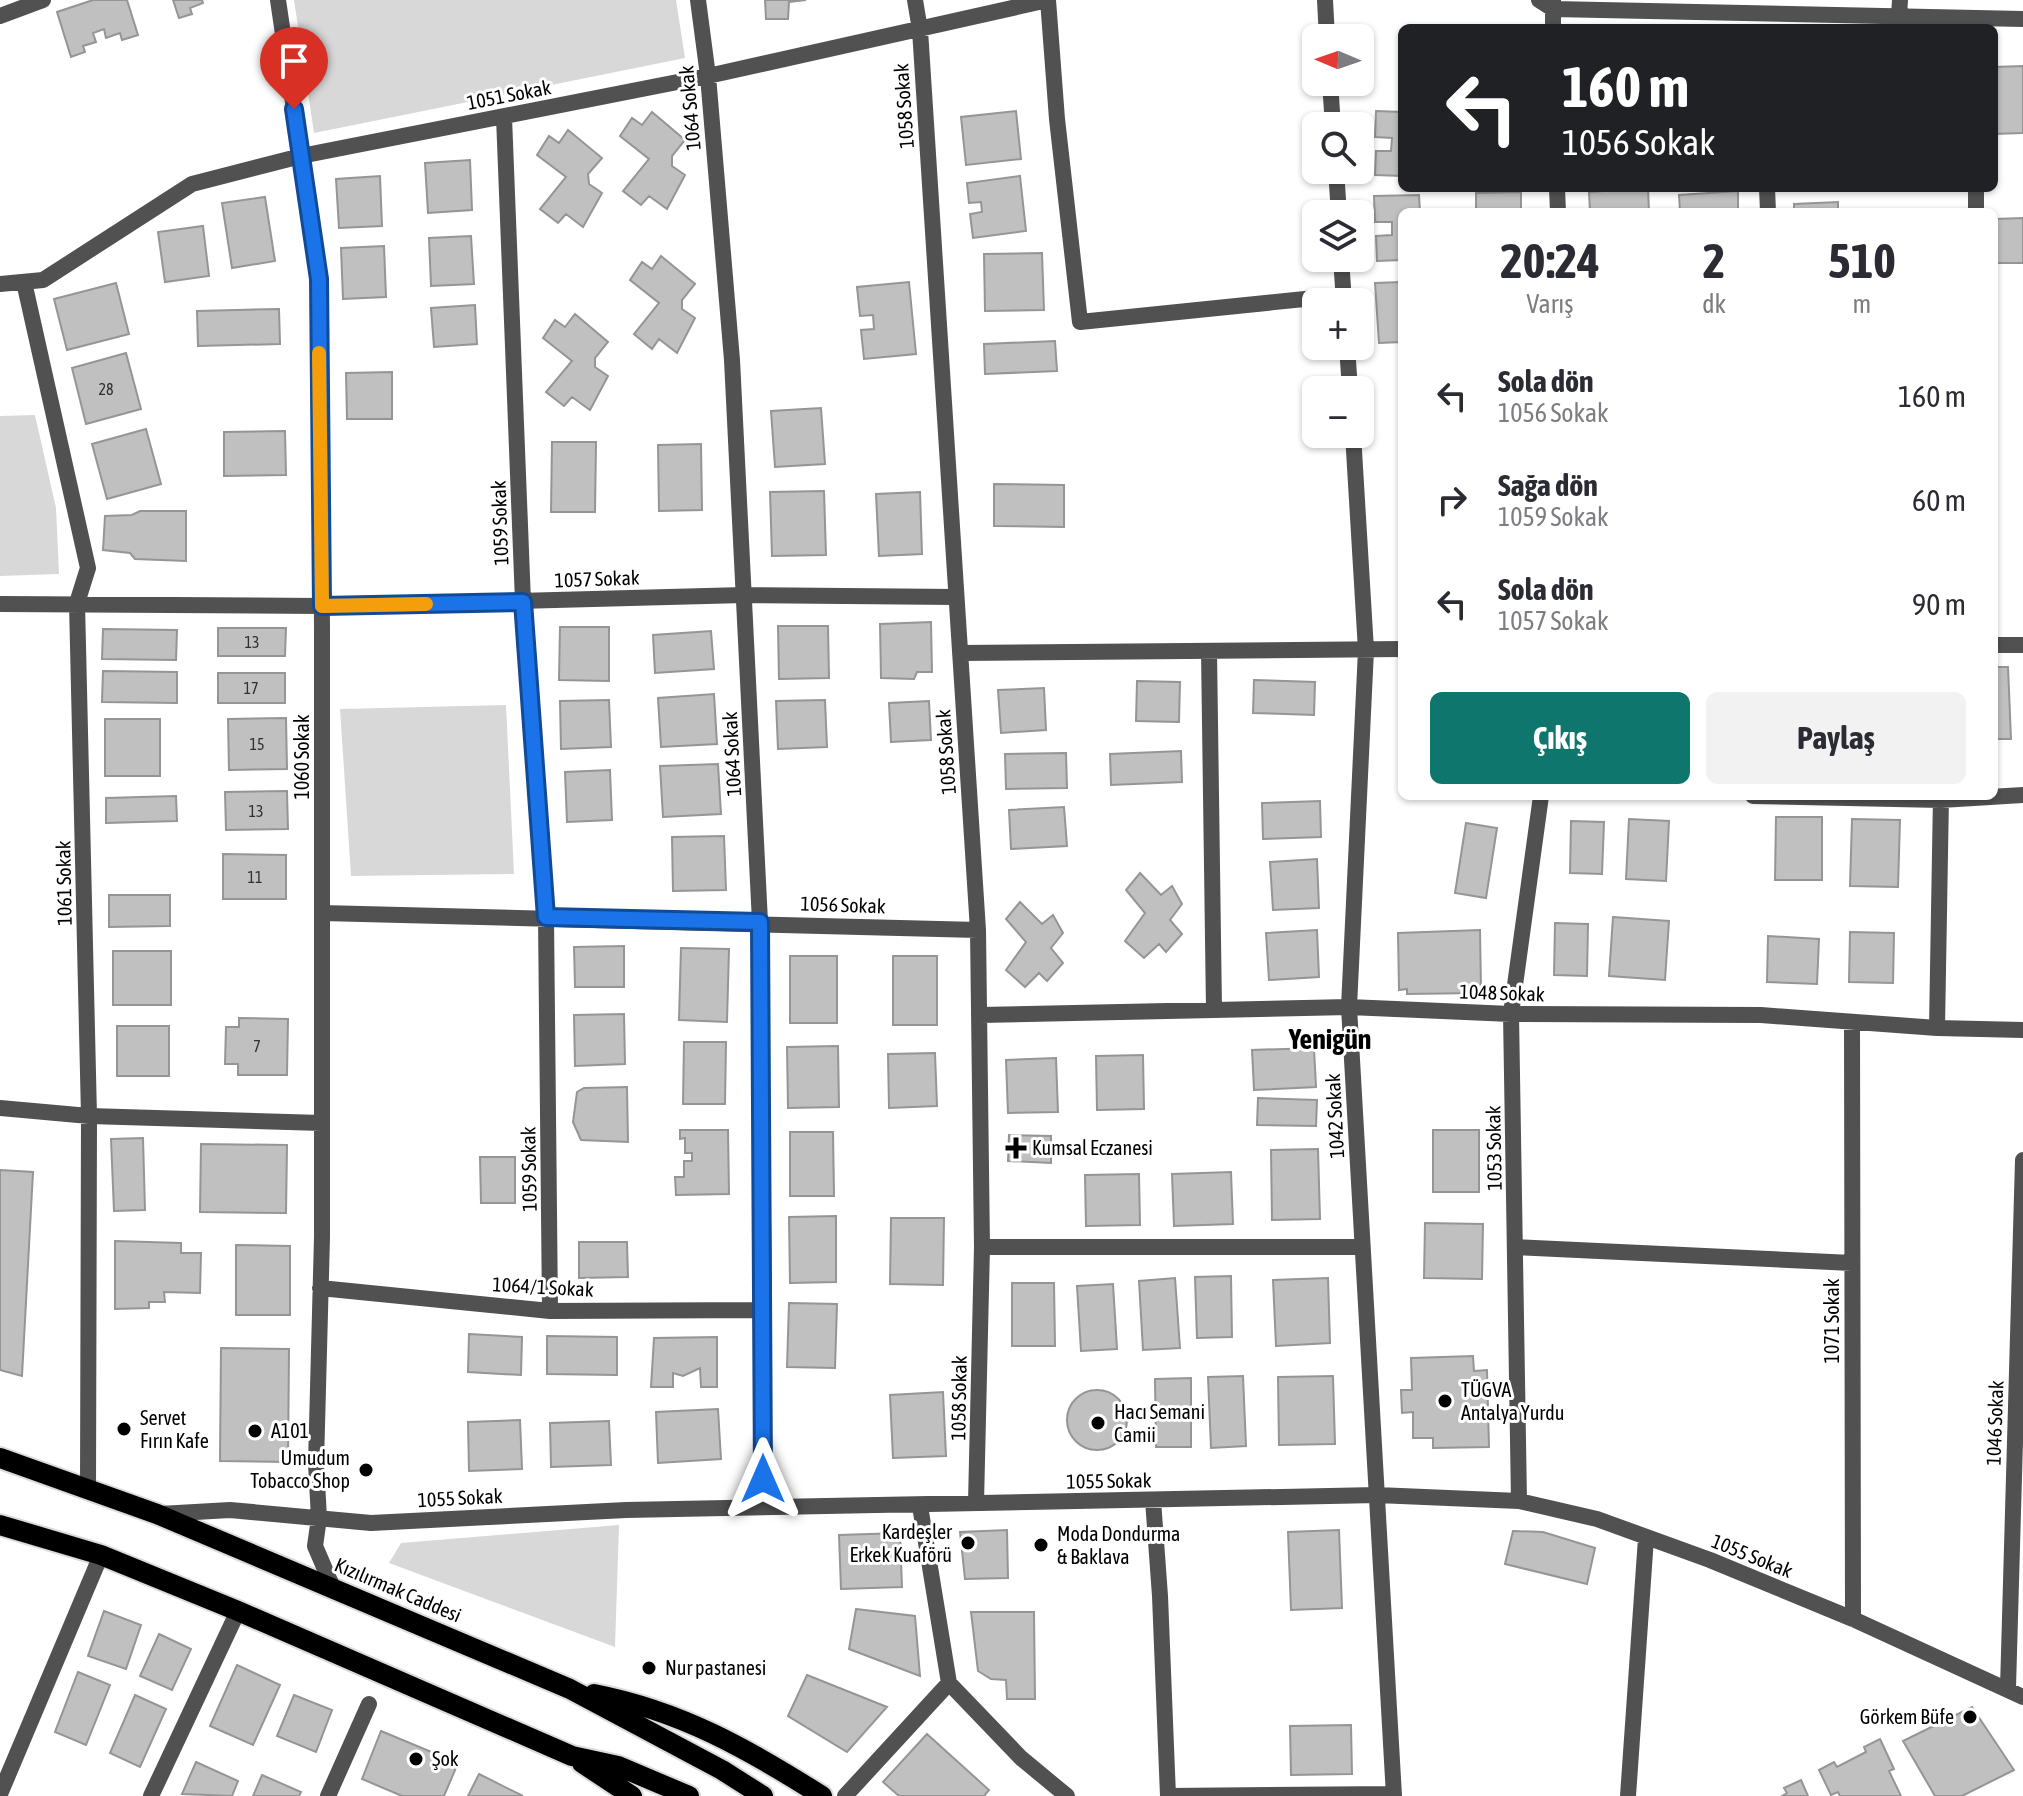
<!DOCTYPE html>
<html lang="tr">
<head>
<meta charset="utf-8">
<style>
  :root { --surface:#fff; --page:#f2f2f3; --text:#2b2b33; --muted:#7c7c81; --accent:#0f766e }
  body { margin:0; font-family:"Asap Condensed",sans-serif; background:var(--page); color:var(--text); height:100vh; display:flex; flex-direction:column; font-size:30px; white-space:nowrap }
  * { box-sizing:border-box; margin:0 }
  p { font-size:26px; color:var(--muted) }
  .icon { flex:none; width:44px; height:44px; fill:none; stroke:currentColor; stroke-width:2; stroke-linecap:round; stroke-linejoin:round }
  .map { position:relative; flex:1; overflow:hidden }
  .panel { position:absolute; left:1398px; top:208px; width:600px; height:592px; display:flex; flex-direction:column; background:var(--surface); border-radius:12px; box-shadow:0 2px 6px #0004 }
  .panel>* { flex:none }
  .hud { position:absolute; left:1398px; top:24px; width:600px; height:168px; border-radius:12px; box-shadow:0 2px 6px #0004; background:#202124; color:#fff; overflow:hidden }
  .needle { width:52px; rotate:272deg }
  .buttons { position:absolute; left:1302px; top:24px; display:grid; gap:16px }
  .buttons a { display:grid; place-items:center; width:72px; height:72px; border-radius:12px; background:var(--surface); box-shadow:0 2px 6px #0004; font-size:40px }
  .pin { position:absolute; display:grid; place-items:center; width:68px; height:68px; color:#fff; margin:-82px -34px; border-radius:50% 50% 50% 0; rotate:-45deg; box-shadow:0 0 8px #0007 }
  .pin .icon { rotate:45deg }
  .me { position:absolute; width:88px; margin:-44px; rotate:0deg; stroke-linejoin:round; filter:drop-shadow(0 0 6px #0008) }
  .turn { display:flex; align-items:center; gap:28px; height:168px; padding:0 32px; font-size:36px }
  .turn .icon { width:104px; height:104px; stroke-width:2.5 }
  .turn b { display:block; font-size:56px; line-height:68px }
  .eta { display:flex; justify-content:space-evenly; align-items:center; height:136px; text-align:center }
  .eta b { font-size:48px; font-weight:700; line-height:56px }
  .primary-button { display:flex; gap:16px; margin-top:auto; padding:16px 32px }
  .primary-button a { flex:1; height:92px; border-radius:12px; background:var(--accent); color:#fff; font-size:32px; font-weight:700; line-height:92px; text-align:center }
  .primary-button a+a { background:var(--page); color:var(--text) }
  ul { padding:0; list-style:none }
  li { display:flex; align-items:center; gap:24px; height:104px; padding:0 32px }
  li div { flex:1 }
  li b { display:block; font-size:30px }
  li em { font-style:normal }
  .map>svg:first-child { display:block }
  .green { fill:#d8d8d8 }
  .building { fill:#c0c0c0; stroke:#959595; stroke-width:2 }
  .lines { fill:none; stroke-linecap:round; stroke-linejoin:round }
  .primary-casing { stroke:#dbdbdb; stroke-width:24 }
  .minor { stroke:#515151; stroke-width:16 }
  .primary { stroke:#000; stroke-width:20 }
  .route-casing { stroke:#114b97; stroke-width:20 }
  .route { stroke:#1a73e8; stroke-width:14 }
  .slow { stroke:#f59e0b; stroke-width:14 }
  .poi-dot { fill:#000; stroke:#fff; stroke-width:3 }
  .labels { text-anchor:middle; stroke-width:6; stroke-linejoin:round; paint-order:stroke }
  .number-label { font-size:16px; fill:#303030 }
  .street-label { font-size:20px; fill:#000; stroke:#fff }
  .poi-label { font-size:20px; fill:#000; stroke:#fff; text-anchor:start }
  .district-label { font-size:28px; font-weight:bold; fill:#000; stroke:#fff }
</style>
</head>
<body>
<div class="map">
<svg width="2023" height="1796" viewBox="0 0 2023 1796">
  <rect width="100%" height="100%" fill="#fff"/>
  <path class="green" d="M294,0H676L685,58L314,133Z
    M35,415L56,508L59,574L0,576V416Z
    M506,705L514,874L351,876L340,709Z
    M619,1525L615,1647L389,1563L401,1543Z"/>
  <path class="building" d="M93,0H127L138,35L122,40L120,33L106,38L104,29L93,33L96,42L83,46L85,52L71,57L57,12Z
    M173,0H202L203,3L190,8L192,14L179,18Z
    M765,0H806L789,2L788,19H766Z
    M2023,66V133L1994,134V67Z
    M1016,111L1021,159L966,165L961,117Z
    M1376,111L1402,112V176L1375,175L1376,151H1391L1392,138L1375,137Z
    M652,112L685,140L672,156V166L685,175L667,209L649,196L641,205L623,191L649,159L620,136L632,118L642,125Z
    M568,130L602,158L588,174L589,184L602,193L583,227L566,214L558,223L540,209L566,177L537,155L549,136L559,143Z
    M470,160L472,210L428,213L425,163Z
    M380,176L382,226L339,228L336,179Z
    M1020,176L1026,231L973,238L970,214L982,212L981,202L969,203L967,183Z
    M1648,188L1649,212H1590L1589,192Z
    M1738,191V212H1680L1679,195Z
    M1521,192V212H1476V193Z
    M1419,195L1420,212H1402V260L1377,261L1376,236L1392,235V222H1375L1374,196Z
    M265,197L275,261L232,268L222,203Z
    M1838,202V212H1794V204Z
    M2023,218V263H1997L1995,219Z
    M203,226L209,276L165,282L158,232Z
    M471,236L474,284L431,286L429,238Z
    M384,246L386,297L343,299L341,248Z
    M1042,253L1044,310L985,311L984,254Z
    M661,256L695,284L682,300V309L695,318L677,353L659,339L652,349L634,334L659,303L630,280L642,262L652,269Z
    M909,282L916,354L864,359L861,330L874,329L873,315L860,316L857,287Z
    M1402,282V342L1379,343L1375,283Z
    M116,283L129,334L67,350L54,299Z
    M475,305L477,344L434,347L431,308Z
    M279,309L280,344L198,346L197,311Z
    M575,314L608,342L595,358V367L608,376L590,410L572,397L564,406L546,392L572,361L543,338L555,320L565,327Z
    M1055,341L1057,371L985,374L984,344Z
    M126,353L141,409L86,424L72,368Z
    M392,372V419H347L346,373Z
    M821,408L825,464L775,467L771,411Z
    M146,429L161,484L107,499L92,444Z
    M285,431L286,475L224,476V432Z
    M552,442H596L595,512H551Z
    M701,444L702,510L659,511L658,445Z
    M994,484L1064,485V527L994,526Z
    M824,491L826,555L772,556L770,492Z
    M920,492L922,554L879,556L876,494Z
    M140,511H186V561L135,559L130,553L103,550L105,516L132,515Z
    M931,622L932,672H917L914,679L881,678L880,624Z
    M778,626H828L829,678L779,679Z
    M560,627H609V681L559,680Z
    M218,628H286L285,656H218Z
    M103,629L177,630L176,660L102,659Z
    M711,631L714,669L655,673L653,635Z
    M1994,667H2008L2011,739H1994Z
    M103,671L177,672V703L102,702Z
    M218,673H285V703H218Z
    M1254,680L1315,682L1314,715L1253,713Z
    M1137,681L1180,682L1179,722L1136,721Z
    M1044,688L1046,730L1001,733L998,690Z
    M714,694L717,744L661,747L658,698Z
    M609,700L611,747L561,749L560,701Z
    M825,700L827,747L778,749L776,701Z
    M929,701L931,740L891,742L889,703Z
    M286,718L287,769L229,770L228,719Z
    M105,719H160V776H105Z
    M1181,751L1182,782L1111,785L1110,754Z
    M1066,753L1067,788L1006,789L1005,754Z
    M718,764L721,814L663,817L660,766Z
    M610,770L612,820L567,822L565,772Z
    M287,791L288,829L226,830L225,792Z
    M176,796L177,821L106,823V798Z
    M1320,801L1321,837L1263,839L1262,803Z
    M1064,807L1067,846L1011,849L1009,810Z
    M1776,817H1822V880H1775Z
    M1629,819L1669,821L1666,881L1626,879Z
    M1852,819L1900,820L1898,887L1850,886Z
    M1571,821L1604,822L1602,874L1570,873Z
    M1466,823L1497,828L1486,898L1455,893Z
    M724,836L726,890L673,891L672,837Z
    M223,854L286,855V899H223Z
    M1317,859L1319,908L1273,910L1270,862Z
    M1140,873L1161,895L1172,886L1182,904L1170,920L1182,934L1166,952L1159,944L1144,958L1125,941L1145,913L1126,890Z
    M109,895H170V926L109,927Z
    M1020,902L1042,924L1053,915L1063,933L1051,948L1063,963L1047,981L1039,973L1025,987L1006,970L1026,942L1006,919Z
    M1613,917L1669,921L1665,980L1609,976Z
    M1555,923L1588,924L1587,976L1554,975Z
    M1317,930L1319,977L1269,980L1266,933Z
    M1480,930L1481,989H1478V993L1407,994V989L1399,990L1398,933Z
    M1850,932L1894,933L1893,983L1849,982Z
    M1768,936L1819,939L1817,984L1767,982Z
    M624,946V987H575L574,947Z
    M681,948L729,949L727,1022L679,1020Z
    M113,951H171V1005H113Z
    M790,956H837V1023H790Z
    M893,956H937V1025H893Z
    M624,1014L625,1064L575,1066L574,1015Z
    M239,1018L288,1019L287,1075H238V1064H225L226,1027H239Z
    M117,1026H169V1076H117Z
    M684,1042H726L725,1104H683Z
    M838,1046L839,1107L788,1108L787,1047Z
    M1314,1048L1316,1087L1254,1090L1252,1050Z
    M935,1053L937,1106L889,1108L888,1054Z
    M1143,1055L1144,1109L1097,1110L1096,1056Z
    M1056,1058L1058,1112L1008,1113L1006,1060Z
    M627,1087L628,1142L581,1140L573,1122L577,1092L584,1088Z
    M1258,1098L1317,1100L1316,1126L1257,1125Z
    M680,1130H728L729,1194L676,1195L675,1177H684V1161H692V1153H685V1138L680,1139Z
    M1433,1130H1479V1192H1433Z
    M790,1132H833L834,1196H790Z
    M1009,1135L1051,1136V1163L1008,1161Z
    M143,1138L145,1210L114,1211L111,1139Z
    M201,1144L287,1145L286,1213L200,1212Z
    M1318,1149L1320,1219L1272,1220L1271,1150Z
    M480,1157H515V1203H481Z
    M0,1170L33,1172L22,1376L0,1370Z
    M1231,1172L1233,1224L1174,1226L1172,1174Z
    M1139,1174L1140,1225L1086,1226L1085,1175Z
    M836,1216V1282L790,1283L789,1217Z
    M891,1218H944L943,1285L890,1284Z
    M1425,1223L1483,1224L1482,1279L1424,1278Z
    M115,1241L181,1243V1253H201L200,1293L164,1292L165,1302H149V1308L115,1309Z
    M579,1242H627L628,1277L579,1278Z
    M236,1245L290,1246V1315H236Z
    M1231,1276L1232,1337L1197,1338L1195,1277Z
    M1175,1278L1180,1348L1143,1350L1139,1281Z
    M1328,1278L1330,1343L1276,1346L1273,1280Z
    M1012,1283H1054L1055,1346H1012Z
    M1113,1284L1117,1349L1081,1351L1077,1286Z
    M789,1303L837,1304L835,1368L787,1367Z
    M469,1334L522,1337L521,1375L468,1372Z
    M547,1336L617,1337V1375L547,1374Z
    M717,1337V1387H701L700,1368L683,1376L673,1373V1387H651L654,1338Z
    M221,1348L289,1349L288,1462L220,1461Z
    M1473,1356L1474,1371L1487,1370L1489,1447L1433,1448V1438H1413V1412L1402,1413L1401,1390H1412L1411,1358Z
    M1243,1376L1246,1446L1211,1448L1208,1377Z
    M1333,1376L1335,1444L1279,1445L1278,1377Z
    M1191,1378V1447H1156L1155,1379Z
    M1067 1420a30 30 0 1 1 60 0a30 30 0 1 1-60 0Z
    M943,1392L946,1456L893,1458L890,1395Z
    M718,1409L721,1459L658,1463L656,1412Z
    M520,1420L522,1469L469,1471L468,1422Z
    M609,1421L611,1465L551,1467L550,1423Z
    M1007,1530L1008,1578L965,1579L960,1532Z
    M1339,1530L1342,1608L1291,1610L1288,1532Z
    M1513,1531L1543,1532L1595,1548L1587,1584L1505,1564Z
    M900,1533L902,1587L841,1589L839,1535Z
    M856,1609L915,1616L920,1676L849,1649Z
    M104,1611L141,1625L126,1669L88,1656Z
    M971,1612H1034L1035,1699H1007L1006,1680L991,1679L978,1671Z
    M159,1634L191,1649L172,1690L140,1676Z
    M237,1665L280,1685L253,1745L210,1726Z
    M78,1672L110,1685L86,1745L55,1732Z
    M807,1675L887,1707L847,1752L788,1716Z
    M135,1695L166,1709L140,1767L110,1753Z
    M294,1695L332,1710L316,1752L277,1736Z
    M1972,1707L2014,1770L1962,1796H1935L1903,1741Z
    M1351,1725L1352,1774L1291,1775L1290,1726Z
    M381,1731L458,1763L444,1796H402L362,1779Z
    M927,1734L989,1790L984,1796H899L883,1782Z
    M1880,1739L1894,1769L1889,1771L1901,1796H1840L1838,1792L1831,1795L1819,1770L1834,1762L1837,1767L1866,1752L1864,1747Z
    M196,1762L238,1781L232,1796L182,1794Z
    M479,1774L523,1796H468Z
    M262,1775L301,1792L299,1796H253Z
    M1801,1780L1808,1796H1782L1787,1793L1784,1788Z"/>
  <g class="lines">
    <g class="primary-casing">
      <path id="primary" d="M0,1458L157,1514L570,1689L722,1770L763,1796
        M0,1525L101,1555L238,1611L572,1756L618,1766L689,1796
        M594,1694C681,1711 748,1749 822,1796
        M582,1763L632,1796"/>
    </g>
    <path class="minor" d="M278,0L319,279L322,627V1237L316,1464L319,1518L315,1546L333,1588
      M698,0L708,76L732,360L760,922L764,1310L763,1507
      M915,0L920,30L978,930L982,1247L976,1503
      M1048,0L1057,119L1080,322L1344,295
      M1325,0L1327,38
      M1539,0L1553,9L2023,19
      M1553,0V28
      M0,16L43,0
      M1899,16L1900,0
      M1330,82L1333,126
      M504,117L523,602L546,917L550,1311
      M1336,170L1339,214
      M1557,188L1558,212
      M1767,188L1768,212
      M1976,188V212
      M1341,258L1344,302
      M24,282L88,568L77,603L89,1116L88,1491
      M0,284L43,280L192,184L301,156L708,76L1048,0
      M1347,346L1350,390
      M1353,434L1366,650L1349,1007L1394,1796
      M0,604L322,606L744,595L956,597
      M1994,645H2023
      M1209,651L1214,1010
      M960,653L1402,649
      M1753,796L1941,800L2023,795
      M322,913L978,930
      M979,1015L1349,1007L1511,1014L1761,1015L1937,1028L2023,1030
      M1852,1023L1853,1619
      M1937,1028L1941,796
      M0,1108L89,1116L322,1123
      M982,1247H1361
      M1515,1247L1852,1263
      M320,1288L550,1311L764,1310
      M1153,1500L1160,1596L1168,1796
      M1519,1501L1511,1014L1541,796
      M920,1506L949,1683L1021,1758L1067,1796
      M160,1514L230,1510L371,1523L626,1510L1377,1495L1519,1501L1597,1519L1710,1560L1853,1619L2023,1697
      M2008,1688L2023,1160
      M0,1794L101,1555
      M151,1796L238,1611
      M328,1796L369,1704
      M845,1796L949,1683
      M1168,1796L1394,1794
      M1628,1796L1646,1538"/>
    <use href="#primary" class="primary"/>
  </g>
  <g class="lines">
    <g class="route-casing">
      <path id="route" d="M294,109L319,279L322,606L523,602L546,917L760,922L763,1479"/>
    </g>
    <use href="#route" class="route"/>
    <path class="slow" d="M319,353L322,606L426,604"/>
  </g>
  <g class="poi-dot">
    <path d="M1012 1136h8v8h8v8h-8v8h-8v-8h-8v-8h8z"/>
    <circle cx="1445" cy="1401" r="8"/>
    <circle cx="1098" cy="1423" r="8"/>
    <circle cx="124" cy="1429" r="8"/>
    <circle cx="255" cy="1431" r="8"/>
    <circle cx="366" cy="1470" r="8"/>
    <circle cx="968" cy="1543" r="8"/>
    <circle cx="1041" cy="1545" r="8"/>
    <circle cx="649" cy="1668" r="8"/>
    <circle cx="1970" cy="1717" r="8"/>
    <circle cx="416" cy="1759" r="8"/>
  </g>
  <g class="labels">
    <g class="number-label">
      <text x="106" y="395">28</text>
      <text x="252" y="648">13</text>
      <text x="251" y="694">17</text>
      <text x="257" y="750">15</text>
      <text x="256" y="817">13</text>
      <text x="255" y="883">11</text>
      <text x="257" y="1052">7</text>
    </g>
    <g class="street-label">
      <text transform="translate(509 95) rotate(-11)" y="7">1051 Sokak</text>
      <text transform="translate(904 106) rotate(-94)" y="7">1058 Sokak</text>
      <text transform="translate(690 108) rotate(-95)" y="7">1064 Sokak</text>
      <text transform="translate(500 523) rotate(-92)" y="7">1059 Sokak</text>
      <text transform="translate(597 579) rotate(-2)" y="7">1057 Sokak</text>
      <text transform="translate(946 752) rotate(-94)" y="7">1058 Sokak</text>
      <text transform="translate(732 754) rotate(-93)" y="7">1064 Sokak</text>
      <text transform="translate(302 757) rotate(-90)" y="7">1060 Sokak</text>
      <text transform="translate(64 883) rotate(-91)" y="7">1061 Sokak</text>
      <text transform="translate(843 905) rotate(2)" y="7">1056 Sokak</text>
      <text transform="translate(1502 993) rotate(2)" y="7">1048 Sokak</text>
      <text transform="translate(1335 1116) rotate(-93)" y="7">1042 Sokak</text>
      <text transform="translate(1494 1148) rotate(-91)" y="7">1053 Sokak</text>
      <text transform="translate(529 1169) rotate(-91)" y="7">1059 Sokak</text>
      <text transform="translate(543 1287) rotate(3)" y="7">1064/1 Sokak</text>
      <text transform="translate(1832 1321) rotate(-90)" y="7">1071 Sokak</text>
      <text transform="translate(959 1398) rotate(-89)" y="7">1058 Sokak</text>
      <text transform="translate(1995 1423) rotate(-88)" y="7">1046 Sokak</text>
      <text transform="translate(1109 1481) rotate(-1)" y="7">1055 Sokak</text>
      <text transform="translate(460 1498) rotate(-3)" y="7">1055 Sokak</text>
      <text transform="translate(1752 1556) rotate(22)" y="7">1055 Sokak</text>
      <text transform="translate(398 1590) rotate(23)" y="7">Kızılırmak Caddesi</text>
    </g>
    <g class="poi-label">
      <text x="1032" y="1155">Kumsal Eczanesi</text>
      <text x="1461" y="1397">TÜGVA<tspan x="1461" dy="23">Antalya Yurdu</tspan></text>
      <text x="1114" y="1419">Hacı Semani<tspan x="1114" dy="23">Camii</tspan></text>
      <text x="140" y="1425">Servet<tspan x="140" dy="23">Fırın Kafe</tspan></text>
      <text x="271" y="1438">A101</text>
      <text x="350" y="1465" text-anchor="end">Umudum<tspan x="350" dy="23">Tobacco Shop</tspan></text>
      <text x="952" y="1539" text-anchor="end">Kardeşler<tspan x="952" dy="23">Erkek Kuaförü</tspan></text>
      <text x="1057" y="1541">Moda Dondurma<tspan x="1057" dy="23">&amp; Baklava</tspan></text>
      <text x="665" y="1675">Nur pastanesi</text>
      <text x="1954" y="1724" text-anchor="end">Görkem Büfe</text>
      <text x="432" y="1766">Şok</text>
    </g>
    <g class="district-label">
      <text x="1330" y="1049">Yenigün</text>
    </g>
  </g>
</svg>
<div class="buttons">
<a><svg class="needle" viewBox="-14 -14 28 28"><path d="M0-13l5 13h-10z" fill="#e53935"/><path d="M0 13l5-13h-10z" fill="#7c7c81"/></svg></a>
<a><svg class="icon" aria-label="search" viewBox="0 0 24 24"><circle cx="10" cy="10" r="6"/><path d="M15 15l6 6"/></svg></a>
<a><svg class="icon" aria-label="layers" viewBox="0 0 24 24"><path d="M12 4l9 5-9 5-9-5zM3 14l9 5 9-5"/></svg></a>
<a>+</a>
<a>−</a>
</div>
<div class="pin" style="left:294px;top:109px;background:#d93025"><svg class="icon" aria-label="arrive" viewBox="0 0 24 24"><path d="M6 21V4h12l-3 4 3 4H6"/></svg></div>
<svg class="me" style="left:763px;top:1479px" viewBox="-20 -20 40 40"><path d="M0-17L14 15 0 8-14 15z" fill="#1a73e8" stroke="#fff" stroke-width="4"/></svg>
<div class="hud">
<div class="turn"><svg class="icon" aria-label="left" viewBox="0 0 24 24"><path d="M17 20v-9H6M10 6l-5 5 5 5"/></svg><div><b>160 m</b>1056 Sokak</div></div>
</div>
<section class="panel">
<div class="eta">
<div><b>20:24</b><p>Varış</p></div>
<div><b>2</b><p>dk</p></div>
<div><b>510</b><p>m</p></div>
</div>
<ul>
<li><svg class="icon" aria-label="left" viewBox="0 0 24 24"><path d="M17 20v-9H6M10 6l-5 5 5 5"/></svg><div><b>Sola dön</b><p>1056 Sokak</p></div><em>160 m</em></li>
<li><svg class="icon" aria-label="right" viewBox="0 0 24 24"><path d="M7 20v-9h11M14 6l5 5-5 5"/></svg><div><b>Sağa dön</b><p>1059 Sokak</p></div><em>60 m</em></li>
<li><svg class="icon" aria-label="left" viewBox="0 0 24 24"><path d="M17 20v-9H6M10 6l-5 5 5 5"/></svg><div><b>Sola dön</b><p>1057 Sokak</p></div><em>90 m</em></li>
</ul>
<div class="primary-button"><a>Çıkış</a><a>Paylaş</a></div>
</section>
</div>
</body>
</html>
